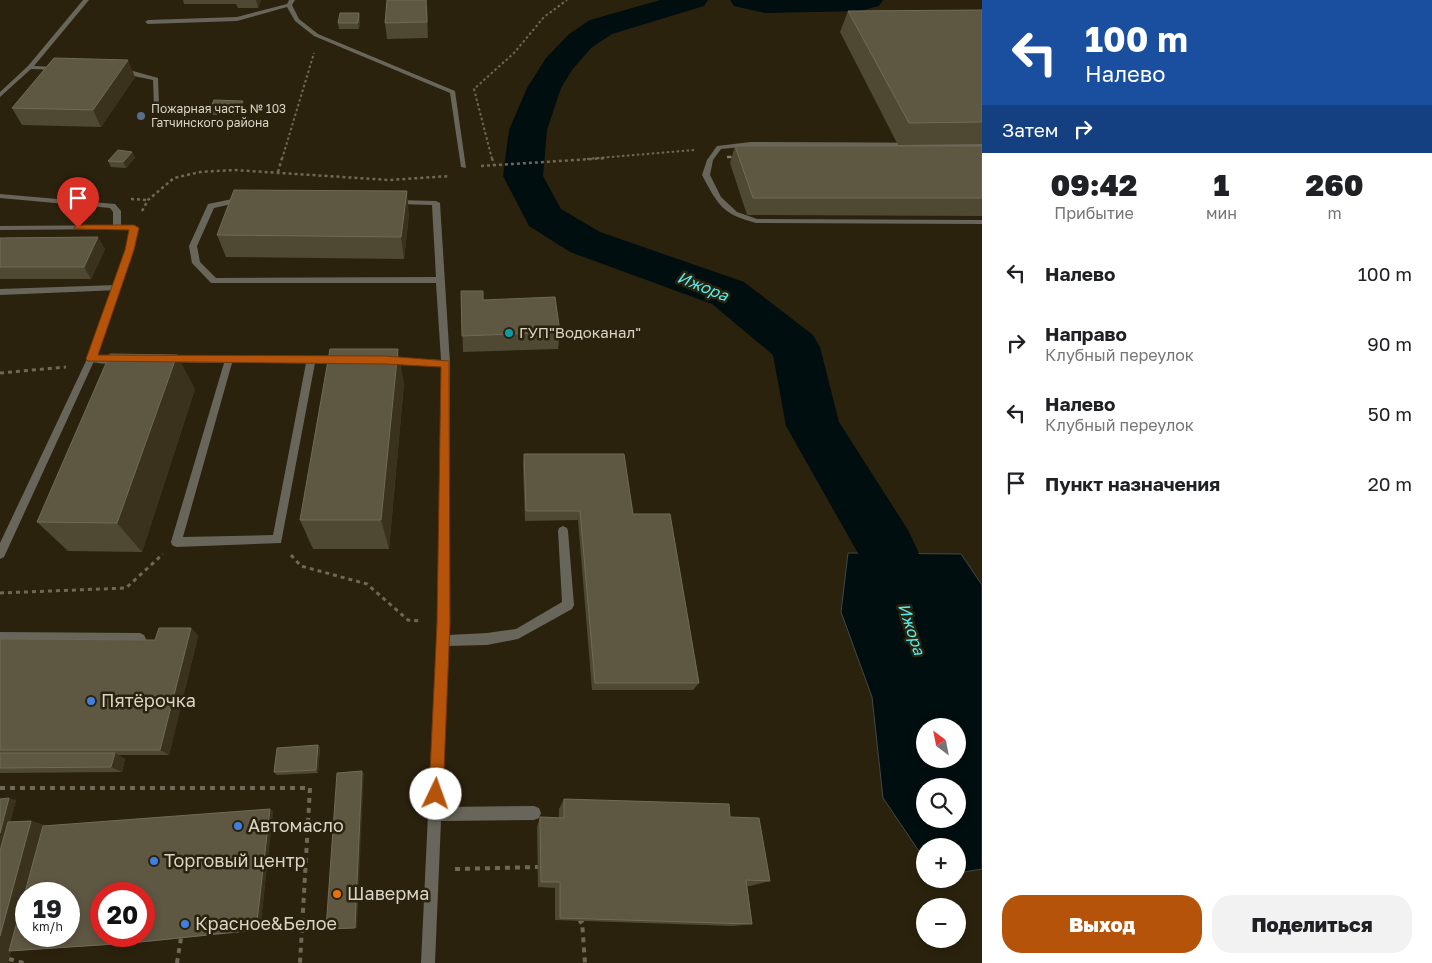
<!DOCTYPE html>
<html lang="ru">
<head>
<meta charset="utf-8">
<style>
  :root { --surface:#fff; --page:#f2f2f2; --text:#202124; --muted:#757577; --accent:#b45309 }
  body { margin:0; font-family:"Golos Text",sans-serif; background:var(--page); color:var(--text); height:100vh; display:flex; flex-direction:column; font-size:19px; white-space:nowrap }
  * { box-sizing:border-box; margin:0 }
  p { font-size:16px; color:var(--muted) }
  .icon { flex:none; width:28px; height:28px; fill:none; stroke:currentColor; stroke-width:2; stroke-linecap:round; stroke-linejoin:round }
  .map { position:relative; flex:1; overflow:hidden }
  .panel { display:flex; flex-direction:column; background:var(--surface); width:450px }
  .panel>* { flex:none }
  .hud { background:#1a4fa0; color:#fff; overflow:hidden }
  .needle { width:32px; rotate:328deg }
  .controls { position:absolute; left:916px; top:718px; display:grid; gap:10px }
  .controls a { display:grid; place-items:center; width:50px; height:50px; border-radius:50%; background:var(--surface); box-shadow:0 2px 8px #0003; font-size:25px }
  .speed { position:absolute; left:15px; top:882px; display:flex; gap:10px; font-size:25px; font-weight:700; text-align:center }
  .speed>* { display:grid; place-content:center; width:65px; height:65px; border-radius:50%; background:var(--surface); box-shadow:0 2px 8px #0003; line-height:1 }
  .speed small { font-size:12px; font-weight:400 }
  .speed .limit { border:8px solid #d22; background:#fff; color:#111 }
  .pin { position:absolute; display:grid; place-items:center; width:42px; height:42px; color:#fff; margin:-51px -21px; border-radius:50% 50% 50% 0; rotate:-45deg; box-shadow:0 0 5px #0007 }
  .pin .icon { rotate:45deg }
  .me { position:absolute; width:55px; margin:-28px; rotate:3deg; stroke-linejoin:round; filter:drop-shadow(0 0 4px #0008) }
  .turn { display:flex; align-items:center; gap:18px; height:105px; padding:0 20px; font-size:22px }
  .turn .icon { width:65px; height:65px; stroke-width:2.5 }
  .turn b { display:block; font-size:35px; line-height:42px }
  .then { display:flex; align-items:center; height:48px; padding:0 20px; background:#0003; gap:10px; font-size:19px }
  .eta { display:flex; justify-content:space-evenly; align-items:center; height:85px; text-align:center }
  .eta b { font-size:30px; font-weight:800; line-height:35px }
  .primary-button { display:flex; gap:10px; margin-top:auto; padding:10px 20px }
  .primary-button a { flex:1; height:58px; border-radius:20px; background:var(--accent); color:#fff; font-size:20px; font-weight:800; line-height:58px; text-align:center }
  .primary-button a+a { background:var(--page); color:var(--text) }
  ul { padding:0; list-style:none }
  li { display:flex; align-items:center; gap:15px; height:70px; padding:0 20px }
  li div { flex:1 }
  li b { display:block; font-size:19px }
  li em { font-style:normal }
  main { display:flex; flex:1; min-height:0 }
  .map>svg:first-child { display:block }
  .water { fill:#000e0f; stroke:#414946; fill-rule:evenodd }
  .lines { fill:none; stroke-linecap:round; stroke-linejoin:round }
  .river { fill:#000e0f; fill-rule:evenodd }
  .path-far3 { stroke:#6f6856; stroke-width:2; stroke-dasharray:2.5 2.5; stroke-linecap:butt }
  .path-far2 { stroke:#6f6856; stroke-width:2.5; stroke-dasharray:3 3; stroke-linecap:butt }
  .path-far1 { stroke:#6f6856; stroke-width:3; stroke-dasharray:4 4; stroke-linecap:butt }
  .path { stroke:#6f6856; stroke-width:4; stroke-dasharray:5 5; stroke-linecap:butt }
  .lane { fill:#68655a; fill-rule:evenodd }
  .street { fill:#68655a; fill-rule:evenodd }
  .rail { stroke:#827c6b; stroke-width:2.5; stroke-dasharray:4.5 2.5; stroke-linecap:butt }
  .wall { fill:#4f4832 }
  .shaded-wall { fill:#3a321d }
  .building { fill:#5e5742; stroke:#716a57; fill-rule:evenodd }
  .route { fill:#b45309; stroke:#753606 }
  .service-dot { fill:#5c6f8a; stroke:#2a220d; stroke-width:2 }
  .culture-dot { fill:#0f9aa8; stroke:#2a220d; stroke-width:2 }
  .shop-dot { fill:#3f7fe0; stroke:#2a220d; stroke-width:2 }
  .food-dot { fill:#e8710a; stroke:#2a220d; stroke-width:2 }
  .labels { text-anchor:middle; stroke-width:5; stroke-linejoin:round; paint-order:stroke }
  .far-poi-label { font-size:12px; fill:#d9d4c7; stroke:#2a220d; text-anchor:start }
  .poi-label { font-size:15px; fill:#d9d4c7; stroke:#2a220d; text-anchor:start }
  .water-label { font-size:16px; font-style:italic; fill:#53edf0; stroke:#2a220d }
  .near-poi-label { font-size:18px; fill:#d9d4c7; stroke:#2a220d; text-anchor:start }
</style>
</head>
<body>
<main>
<div class="map">
<svg width="982" height="963" viewBox="0 0 982 963">
  <rect width="100%" height="100%" fill="#2a220d"/>
  <path class="water" d="M848,553L961,554L982,585V869L958,873V846H925V860L883,798L872,697L841,612ZM925,726H958V759H925ZM925,786H958V819H925Z"/>
  <g class="lines">
    <path class="river" d="M660,0H708L704,6L612,34L591,48L572,70L561,88L547,130L543,176L561,209L600,232L744,282L813,335L820,347L839,422L908,530L917,549L978,726L968,751L958,755V726H925V753L918,751L908,726L859,555L786,426L773,355L712,304L570,252L529,226L503,176L509,130L527,88L546,58L569,34L590,20Z
      M730,0H883L879,6L860,11L765,13L734,6Z
      M938,759H948L943,761Z"/>
    <path class="path-far3" d="M282,159L314,53
      M492,159L474,89L514,53L544,17L567,0
      M587,159L694,150"/>
    <path class="path-far2" d="M492,158L494,165
      M481,166L607,158
      M278,172L282,158
      M131,199L148,200
      M142,211L148,200L174,178L200,172L234,170L389,180L450,176"/>
    <path class="path-far1" d="M0,373L66,367
      M291,555L301,566L367,584L408,620L421,621
      M0,593L126,588L163,554"/>
    <path class="path" d="M0,788H310L300,963
      M455,869L537,867V869
      M579,923L582,921L585,963
      M9,959L24,963
      M177,963L181,938"/>
    <path class="lane" d="M83,0H89L34,66L57,67L59,68V70L31,69L0,97V92L28,66Z
      M289,0H295L292,5L299,19L318,34L455,91L466,168L461,167L450,93L314,36L295,21L287,7L237,21L148,24L145,22L148,20L237,17L287,4Z
      M119,71H133L158,78L159,104L203,106L206,108L203,110L154,107L153,80L119,73Z
      M751,142L982,143V147L751,146L721,149L713,160L710,175L721,197L737,212L757,219L982,220V224L756,223C722,214 718,205 702,175L707,160L717,146Z
      M0,194L115,204L121,211V228L117,230L113,228V212L110,208L0,198Z
      M242,197H245V201L214,208L197,246L200,262L216,278L436,277L432,205L396,204L392,202L396,200L436,201L440,203L450,363L448,635L487,633L516,629L562,602L558,531L559,528L563,526L567,528L568,531L574,605L572,609L518,639L487,645L448,646L441,807L534,806L539,808L541,813L539,818L534,820L441,821L435,963H421L437,623L442,366L387,363L383,360L387,357L441,360L436,283H211L192,263L189,246L208,204Z
      M116,285L120,288L119,290L0,295V289Z
      M91,356H120L124,359C118,365 93,365 87,359Z
      M167,356L343,358L344,360L343,362L340,363H315L281,543L176,547L172,545L171,542L224,363L167,362L163,359ZM232,363H306L273,535L183,537Z
      M0,632L140,633L144,635L146,639L144,643L140,645L0,642Z"/>
    <path class="street" d="M134,225L138,227L133,250L95,359L4,557L0,559V543L87,359L125,250L130,229L0,230V226Z"/>
    <path class="rail" d="M727,157H745"/>
  </g>
  <path class="wall" d="M183,0H261L258,8H238L236,4H184Z
    M427,0L428,38L387,39L385,23Z
    M982,10V144L898,145L840,32L848,11Z
    M359,13L360,19L359,29H339L338,23Z
    M135,77L101,127L22,125L12,108Z
    M245,107L241,115H212L210,109Z
    M735,146H982V216L747,215L730,163Z
    M132,152L135,158L126,168L111,167L108,161Z
    M409,214L404,259L226,257L217,235Z
    M0,238L105,249L91,279H0Z
    M461,291L483,300L560,332L558,349L463,352Z
    M404,383L389,549H313L300,520Z
    M195,389L142,552L68,551L37,522Z
    M524,454L633,514L699,683L693,690H592L578,520L525,521L523,465Z
    M191,628L198,636L169,755H118L125,759L122,772L0,773V639L155,640Z
    M318,745L320,748L318,773L277,775L274,772Z
    M0,799L16,800L10,822L31,821L44,825V826L273,811L260,930L136,943L11,951L8,963H0Z
    M564,799L730,817L770,881L750,886H747L752,924L733,926L555,920V888L538,887L537,827L540,817L559,818V809Z"/>
  <path class="shaded-wall" d="M256,0H261L258,8Z
    M426,0L427,3L428,38L427,22Z
    M359,13L360,19L359,29L358,23Z
    M128,60L135,77L101,127L93,110Z
    M243,101L245,107L241,115L239,109Z
    M132,152L135,158L126,168L123,162Z
    M407,191L409,214L404,259L401,237Z
    M98,237L105,249L91,279L84,267Z
    M398,349L404,383L389,549L381,520Z
    M177,355L195,389L142,552L117,523Z
    M191,628L198,636L169,755L160,750Z
    M318,745L320,748L318,773L316,770Z
    M115,753L125,759L122,772L111,767Z
    M362,771L364,774L357,928H355Z
    M9,798L16,800L0,863V833Z
    M270,809L273,811L260,930H256Z
    M31,821L44,825L8,963H0V936Z"/>
  <path class="building" d="M387,0H426L427,22L385,23Z
    M982,10V122L909,123L848,11Z
    M340,13H359L358,23H338Z
    M54,58L128,60L93,110L12,108Z
    M214,100L243,101L239,109H210Z
    M735,146H982V198H753Z
    M118,150L132,152L123,162L108,161Z
    M234,190L407,191L401,237L217,235Z
    M98,237L84,267H0V238Z
    M461,291H483V300L555,297L560,332L462,336Z
    M330,349H398L381,520H300Z
    M110,354L177,355L117,523L37,522Z
    M524,454H624L633,514H670L699,683H595L580,511H526Z
    M159,628H191L160,750H0V639L155,640Z
    M318,745L316,770L274,772L277,748Z
    M0,753H115L111,767L0,768Z
    M362,771L355,928L326,929L337,773Z
    M9,798L0,833V799Z
    M564,799L729,804L730,817L759,818L770,881L746,880L752,924L560,918V882H541L540,817L564,818Z
    M270,809L256,930L130,943L9,951L43,826ZM26,894H69V936H26ZM101,894H144V936H101Z
    M31,821L0,936V851L8,822Z"/>
  <path class="route" d="M78,225H134L139,228L134,250L98,355L385,356L449,361L450,623L443,794L441,800L436,802L431,800L429,794L437,623L441,367L385,364L88,361L86,359L125,250L129,230L75,229L74,228Z"/>
  <circle class="service-dot" cx="141" cy="116" r="5"/>
  <circle class="culture-dot" cx="509" cy="333" r="5"/>
  <g class="shop-dot">
    <circle cx="91" cy="701" r="5"/>
    <circle cx="238" cy="826" r="5"/>
    <circle cx="154" cy="861" r="5"/>
    <circle cx="185" cy="924" r="5"/>
  </g>
  <circle class="food-dot" cx="337" cy="894" r="5"/>
  <g class="labels">
    <g class="far-poi-label">
      <text x="151" y="113">Пожарная часть № 103<tspan x="151" dy="14">Гатчинского района</tspan></text>
    </g>
    <g class="poi-label">
      <text x="519" y="338">ГУП"Водоканал"</text>
    </g>
    <g class="water-label">
      <text transform="translate(703 286) rotate(22)" y="6">Ижора</text>
      <text transform="translate(912 629) rotate(72)" y="6">Ижора</text>
    </g>
    <g class="near-poi-label">
      <text x="101" y="707">Пятёрочка</text>
      <text x="248" y="832">Автомасло</text>
      <text x="164" y="867">Торговый центр</text>
      <text x="347" y="900">Шаверма</text>
      <text x="195" y="930">Красное&amp;Белое</text>
    </g>
  </g>
</svg>
<div class="controls">
<a><svg class="needle" viewBox="-14 -14 28 28"><path d="M0-13l5 13h-10z" fill="#e53935"/><path d="M0 13l5-13h-10z" fill="#757577"/></svg></a>
<a><svg class="icon" aria-label="search" viewBox="0 0 24 24"><circle cx="10" cy="10" r="6"/><path d="M15 15l6 6"/></svg></a>
<a>+</a>
<a>−</a>
</div>
<div class="speed"><div>19<small>km/h</small></div><div class="limit">20</div></div>
<div class="pin" style="left:78px;top:228px;background:#d93025"><svg class="icon" aria-label="arrive" viewBox="0 0 24 24"><path d="M6 21V4h12l-3 4 3 4H6"/></svg></div>
<svg class="me" style="left:436px;top:794px" viewBox="-20 -20 40 40"><circle r="19" fill="#fff"/><path d="M0-13L10 11 0 6-10 11z" fill="#b45309"/></svg>
</div>
<section class="panel">
<div class="hud">
<div class="turn"><svg class="icon" aria-label="left" viewBox="0 0 24 24"><path d="M17 20v-9H6M10 6l-5 5 5 5"/></svg><div><b>100 m</b>Налево</div></div>
<div class="then">Затем<svg class="icon" aria-label="right" viewBox="0 0 24 24"><path d="M7 20v-9h11M14 6l5 5-5 5"/></svg></div>
</div>
<div class="eta">
<div><b>09:42</b><p>Прибытие</p></div>
<div><b>1</b><p>мин</p></div>
<div><b>260</b><p>m</p></div>
</div>
<ul>
<li><svg class="icon" aria-label="left" viewBox="0 0 24 24"><path d="M17 20v-9H6M10 6l-5 5 5 5"/></svg><div><b>Налево</b></div><em>100 m</em></li>
<li><svg class="icon" aria-label="right" viewBox="0 0 24 24"><path d="M7 20v-9h11M14 6l5 5-5 5"/></svg><div><b>Направо</b><p>Клубный переулок</p></div><em>90 m</em></li>
<li><svg class="icon" aria-label="left" viewBox="0 0 24 24"><path d="M17 20v-9H6M10 6l-5 5 5 5"/></svg><div><b>Налево</b><p>Клубный переулок</p></div><em>50 m</em></li>
<li><svg class="icon" aria-label="arrive" viewBox="0 0 24 24"><path d="M6 21V4h12l-3 4 3 4H6"/></svg><div><b>Пункт назначения</b></div><em>20 m</em></li>
</ul>
<div class="primary-button"><a>Выход</a><a>Поделиться</a></div>
</section>
</main>
</body>
</html>
